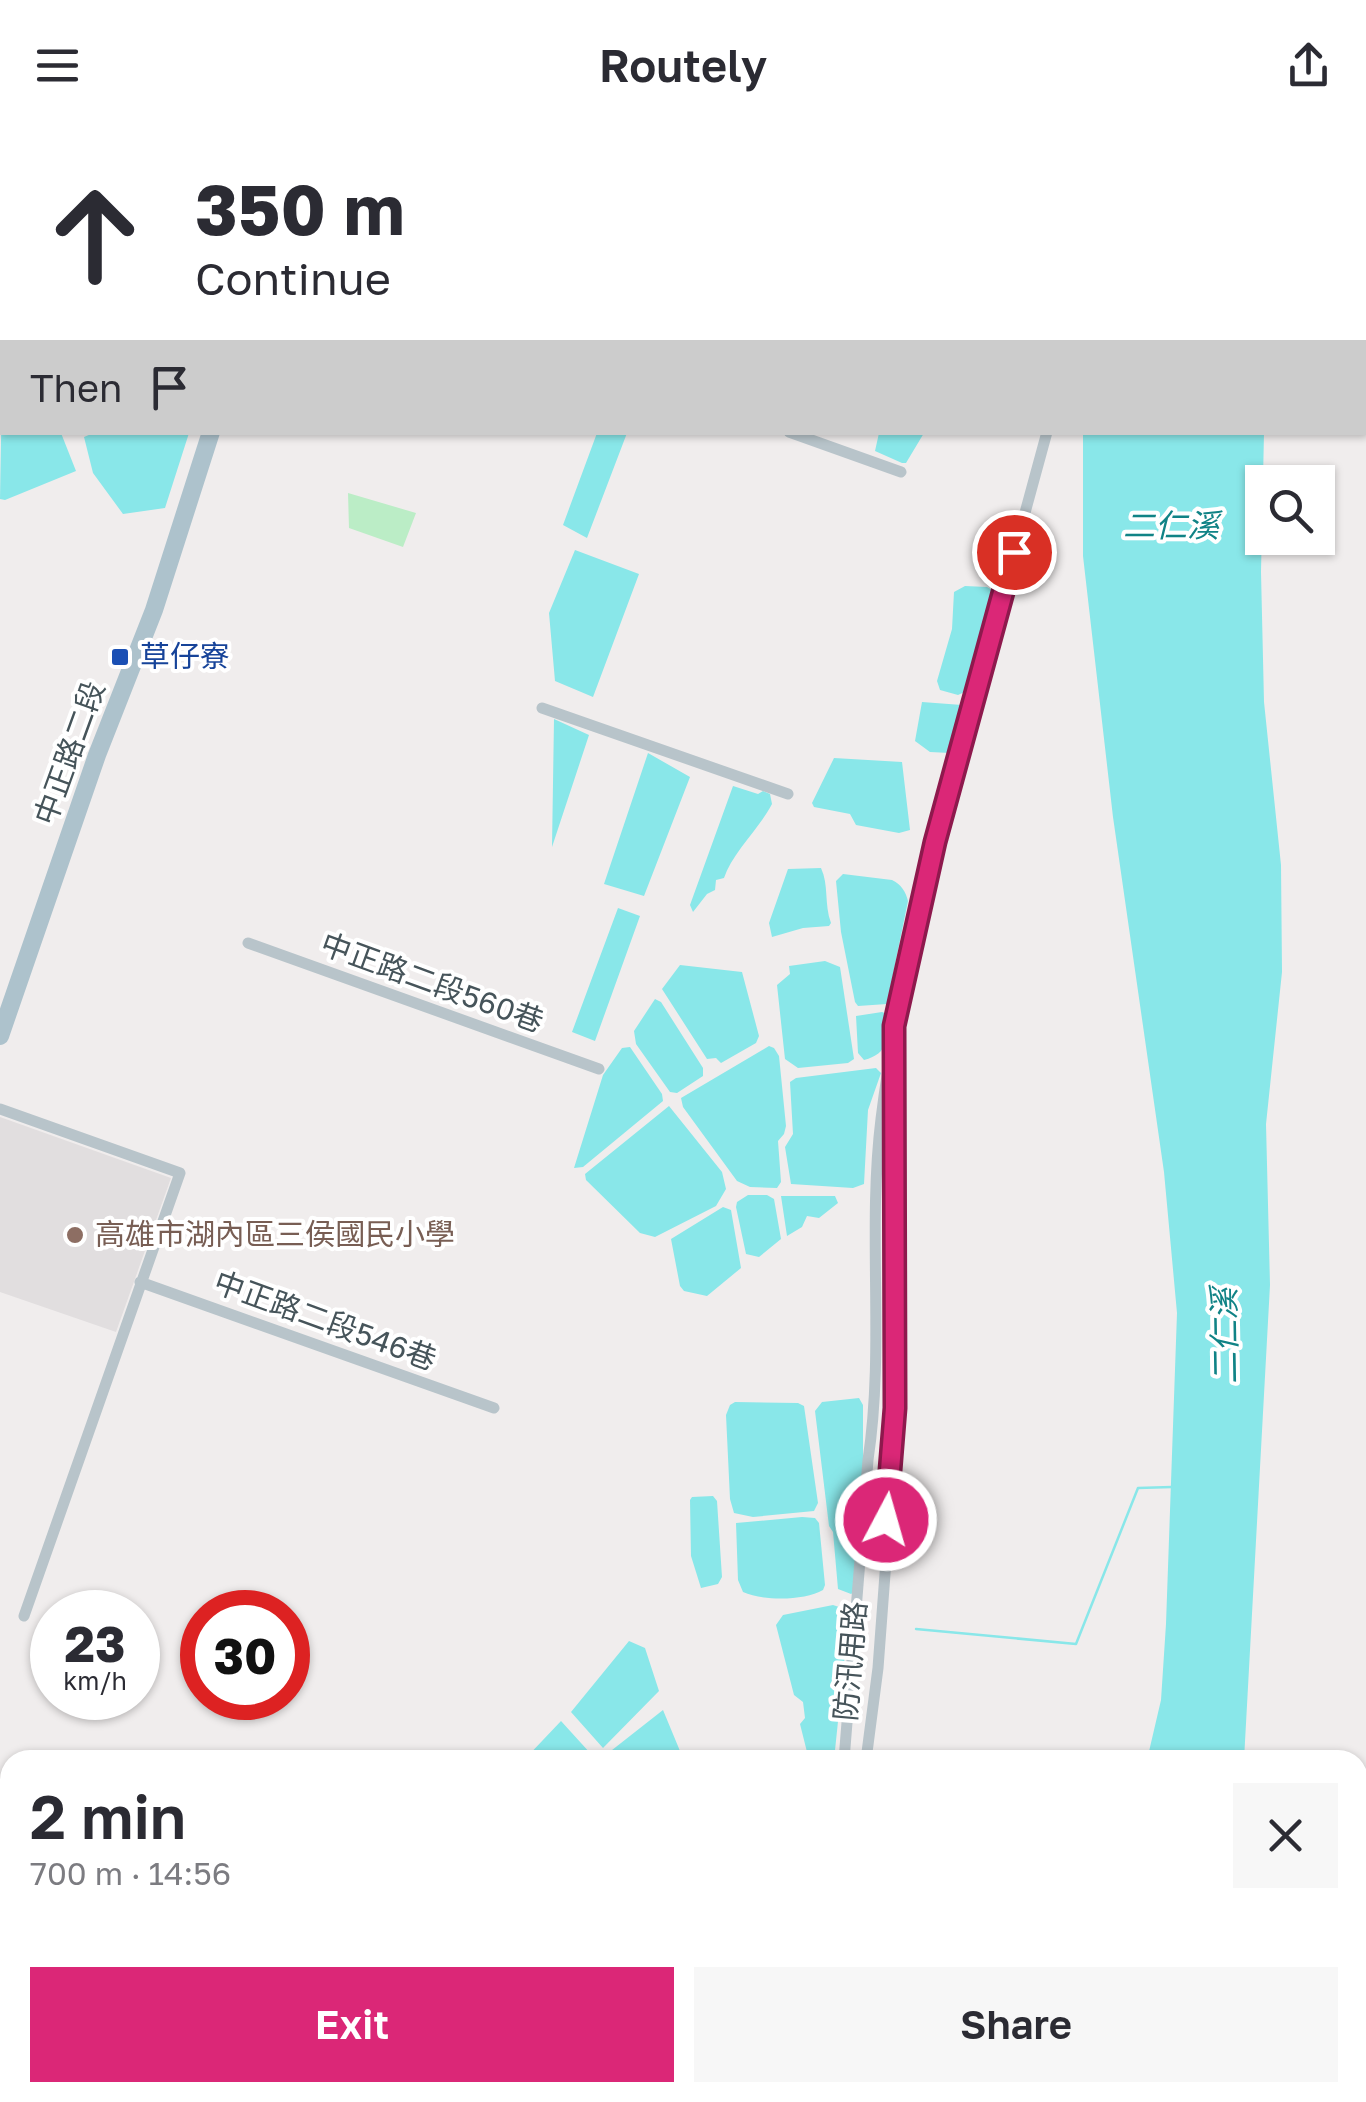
<!DOCTYPE html>
<html lang="en">
<head>
<meta charset="utf-8">
<style>
  :root { --surface:#fff; --page:#f7f7f7; --text:#2b2b33; --muted:#7c7c81; --accent:#db2777 }
  body { margin:0; font-family:"Golos Text","Noto Sans TC",sans-serif; background:var(--page); color:var(--text); height:100vh; display:flex; flex-direction:column; font-size:38px; white-space:nowrap }
  * { box-sizing:border-box; margin:0 }
  p { font-size:32px; color:var(--muted) }
  .icon { flex:none; width:55px; height:55px; fill:none; stroke:currentColor; stroke-width:2; stroke-linecap:round; stroke-linejoin:round }
  .map { position:relative; flex:1; overflow:hidden }
  .side { position:absolute; left:0px; top:1620px; width:1368px; height:352px; display:flex; flex-direction:column; background:var(--surface); border-radius:30px 30px 0 0; box-shadow:0 2px 8px #0004 }
  .side>* { flex:none }
  .top-card { position:absolute; left:0px; top:0px; width:1368px; height:305px; box-shadow:0 2px 8px #0004; background:#fff; color:var(--text); overflow:hidden }
  .tools { position:absolute; left:1245px; top:335px; display:grid; gap:20px }
  .tools a { display:grid; place-items:center; width:90px; height:90px; border-radius:0px; background:var(--surface); box-shadow:0 2px 8px #0004; font-size:50px }
  .speed { position:absolute; left:30px; top:1460px; display:flex; gap:20px; font-size:50px; font-weight:700; text-align:center }
  .speed>* { display:grid; place-content:center; width:130px; height:130px; border-radius:50%; background:var(--surface); box-shadow:0 2px 8px #0004; line-height:1 }
  .speed small { font-size:25px; font-weight:400 }
  .speed .limit { border:15px solid #d22; background:#fff; color:#111 }
  .pin { position:absolute; display:grid; place-items:center; width:85px; height:85px; color:#fff; margin:-42px; border:5px solid #fff; border-radius:50%; box-shadow:0 2px 10px #0007 }
  .me { position:absolute; width:110px; margin:-55px; rotate:6deg; stroke-linejoin:round; filter:drop-shadow(0 0 8px #0008) }
  .turn { display:flex; align-items:center; gap:35px; height:210px; padding:0 30px; font-size:45px }
  .turn .icon { width:130px; height:130px; stroke-width:2.5 }
  .turn b { display:block; font-size:70px; line-height:85px }
  .then { display:flex; align-items:center; height:95px; padding:0 30px; background:#0003; gap:20px; font-size:38px }
  .round { display:grid; place-items:center; flex:none; width:105px; height:105px; border-radius:0px; background:var(--page) }
  .head { display:flex; align-items:center; justify-content:space-between; height:170px; padding:0 30px }
  h1 { font-size:60px; font-weight:600; line-height:75px }
  .primary-button { display:flex; gap:20px; margin-top:auto; padding:20px 30px }
  .primary-button a { flex:1; height:115px; border-radius:0px; background:var(--accent); color:#fff; font-size:40px; font-weight:600; line-height:115px; text-align:center }
  .primary-button a+a { background:var(--page); color:var(--text) }
  header { display:flex; justify-content:space-between; align-items:center; height:130px; padding:0 30px; background:var(--surface); font-size:45px; font-weight:600 }
  .map>svg:first-child { display:block }
  .education { fill:#e1dedf }
  .green { fill:#bbedc6 }
  .water { fill:#89e7e9 }
  .lines { fill:none; stroke-linecap:round; stroke-linejoin:round }
  .stream { stroke:#89e7e9; stroke-width:2.5 }
  .minor { stroke:#b8c4ca; stroke-width:11 }
  .primary { stroke:#adc2cc; stroke-width:18 }
  .route-casing { stroke:#8e194d; stroke-width:25 }
  .route { stroke:#db2777; stroke-width:18 }
  .transit-dot { fill:#1a4fb4; stroke:#fff; stroke-width:4 }
  .education-dot { fill:#8d6e63; stroke:#fff; stroke-width:4 }
  .labels { text-anchor:middle; stroke-width:8; stroke-linejoin:round; paint-order:stroke }
  .transit-label { font-size:30px; fill:#164399; stroke:#fff; text-anchor:start }
  .street-label { font-size:30px; fill:#46545a; stroke:#fff }
  .education-label { font-size:30px; fill:#785e54; stroke:#fff; text-anchor:start }
  .water-label { font-size:32px; font-style:italic; fill:#108386; stroke:#fff }
</style>
</head>
<body>
<header><svg class="icon" aria-label="menu" viewBox="0 0 24 24"><path d="M4 6h16M4 12h16M4 18h16"/></svg>Routely<svg class="icon" aria-label="share" viewBox="0 0 24 24"><path d="M12 15V3M7 8l5-5 5 5M5 13v7h14v-7"/></svg></header>
<div class="map">
<svg width="1366" height="1972" viewBox="0 0 1366 1972">
  <rect width="100%" height="100%" fill="#f0eded"/>
  <path class="education" d="M0,987L171,1048L116,1202L0,1162Z"/>
  <path class="green" d="M348,363L416,383L403,417L349,398Z
    M1131,1963H1185L1184,1972H1126Z"/>
  <path class="water" d="M1165,0H1324L1164,2Z
    M2,252V302L61,303L76,341L5,370L0,369Z
    M96,302L189,303L165,378L123,384L93,343L84,307Z
    M597,303H627L587,408L563,395Z
    M879,303V302L924,303L906,333H902L875,321Z
    M1083,303H1264L1261,442L1264,572L1281,735L1282,842L1266,994L1270,1155L1244,1630H1147L1161,1570L1166,1494L1177,1183L1164,1042L1113,687L1083,426Z
    M575,420L639,444L593,567L555,551L549,483Z
    M965,456L987,457L996,462L969,560L958,565L940,560L937,551L952,499L954,462Z
    M922,572L962,575L950,623L930,622L915,611Z
    M554,589L589,605L552,717Z
    M648,623L690,647L644,766L604,754Z
    M834,628L902,632L910,700L899,703L856,695L850,684L814,677L812,673Z
    M733,656L758,664L763,661L770,664L772,674C759,699 732,723 724,748L716,750L715,760L707,764L693,782L690,775Z
    M821,738C829,755 824,774 831,793L829,796L803,798L772,807L769,793L788,739Z
    M843,744L892,750C901,754 906,762 908,771L887,874L858,876L855,872L841,802L836,751Z
    M618,778L640,786L595,911L572,902Z
    M825,831L840,837L854,929L848,933L798,938L785,929L777,855L790,844L789,836Z
    M680,835L742,842L759,906L756,913L721,933L716,928L707,929L662,859Z
    M655,869L661,872L703,938V946L677,963L670,962L636,914L634,901Z
    M882,882L887,884C885,908 891,923 864,930L858,923L856,886Z
    M769,916L774,918L779,926L786,996L784,1004L778,1011L781,1052L777,1058L750,1057L737,1051L683,977L681,968Z
    M630,917L662,964L663,971L583,1037L574,1038L603,945L622,918Z
    M876,938L881,943L868,980L864,1054L853,1058L791,1054L785,1017L793,1004L790,952L796,948Z
    M669,976L722,1042L726,1059L716,1076L655,1107L640,1103L586,1050L585,1044Z
    M748,1065H767L774,1069L781,1109L759,1127L746,1124L736,1077L737,1072Z
    M781,1066H835L838,1073L819,1088L807,1086L802,1097L787,1106Z
    M723,1077L731,1080L741,1138L707,1166L684,1161L680,1156L671,1109Z
    M859,1268L863,1275V1360L854,1462L851,1464L838,1459L833,1402L829,1396L815,1281L822,1272Z
    M735,1272L798,1273L804,1276L818,1373L814,1381L753,1387L734,1383L730,1369L726,1285L730,1275Z
    M713,1366L717,1371L722,1447L718,1454L701,1458L691,1426L690,1370L692,1367Z
    M802,1387L815,1388L819,1393L825,1455L823,1460C804,1471 763,1471 743,1462L738,1450L736,1393Z
    M833,1475L845,1479L849,1485L834,1630H809L800,1594L805,1588L803,1572L794,1565L776,1495L783,1485Z
    M629,1511L645,1518L659,1561L603,1618L571,1582Z
    M663,1580L680,1621L672,1630H605L607,1624Z
    M561,1591L591,1624L585,1630H524Z
    M607,1963H699L677,1972H611Z
    M979,1963V1962L1131,1963L1126,1972H973Z"/>
  <g class="lines">
    <path class="stream" d="M9,2L12,0
      M0,10L2,8
      M916,1499L1076,1514L1138,1358L1172,1357"/>
    <path class="minor" d="M986,0L993,2
      M1133,2L1134,0
      M789,302L901,342
      M542,578L788,664
      M248,813L599,939
      M0,979L180,1043L24,1486
      M140,1152L494,1278
      M844,1630L868,1330C885,1217 867,1102 881,989C898,851 934,715 971,581C996,488 1021,395 1047,302
      M866,1630L878,1538L895,1310V931
      M0,1850L10,1853
      M293,1972L296,1962
      M428,1972L431,1962
      M788,1972L790,1962
      M811,1972L813,1962"/>
    <path class="primary" d="M281,2V0
      M0,906L97,625L154,480L211,302"/>
  </g>
  <g class="lines">
    <g class="route-casing">
      <path id="route" d="M886,1390L895,1278L894,896L935,712L1014,422"/>
    </g>
    <use href="#route" class="route"/>
  </g>
  <rect class="transit-dot" x="110" y="517" width="20" height="20" rx="5"/>
  <circle class="education-dot" cx="75" cy="1105" r="10"/>
  <g class="labels">
    <g class="transit-label">
      <text x="140" y="537">草仔寮</text>
    </g>
    <g class="street-label">
      <text transform="translate(70 623) rotate(-70)" y="10">中正路二段</text>
      <text transform="translate(432 853) rotate(20)" y="10">中正路二段560巷</text>
      <text transform="translate(325 1191) rotate(20)" y="10">中正路二段546巷</text>
      <text transform="translate(851 1531) rotate(-85)" y="10">防汛用路</text>
    </g>
    <g class="education-label">
      <text x="95" y="1115">高雄市湖內區三侯國民小學</text>
    </g>
    <g class="water-label">
      <text x="1171" y="407">二仁溪</text>
      <text transform="translate(1225 1206) rotate(-91)" y="11">二仁溪</text>
    </g>
  </g>
</svg>
<div class="tools">
<a><svg class="icon" aria-label="search" viewBox="0 0 24 24"><circle cx="10" cy="10" r="6"/><path d="M15 15l6 6"/></svg></a>
</div>
<div class="speed"><div>23<small>km/h</small></div><div class="limit">30</div></div>
<div class="pin" style="left:1014px;top:422px;background:#d93025"><svg class="icon" aria-label="arrive" viewBox="0 0 24 24"><path d="M6 21V4h12l-3 4 3 4H6"/></svg></div>
<svg class="me" style="left:886px;top:1390px" viewBox="-20 -20 40 40"><circle r="17" fill="#db2777" stroke="#fff" stroke-width="3"/><path d="M0-11L8 9 0 5-8 9z" fill="#fff"/></svg>
<div class="top-card">
<div class="turn"><svg class="icon" aria-label="ahead" viewBox="0 0 24 24"><path d="M12 20V5M6 11l6-6 6 6"/></svg><div><b>350 m</b>Continue</div></div>
<div class="then">Then<svg class="icon" aria-label="arrive" viewBox="0 0 24 24"><path d="M6 21V4h12l-3 4 3 4H6"/></svg></div>
</div>
<section class="side">
<div class="head"><div><h1>2 min</h1><p>700 m · 14:56</p></div><a class="round"><svg class="icon" aria-label="close" viewBox="0 0 24 24"><path d="M6 6l12 12M18 6L6 18"/></svg></a></div>
<div class="primary-button"><a>Exit</a><a>Share</a></div>
</section>
</div>
</body>
</html>
